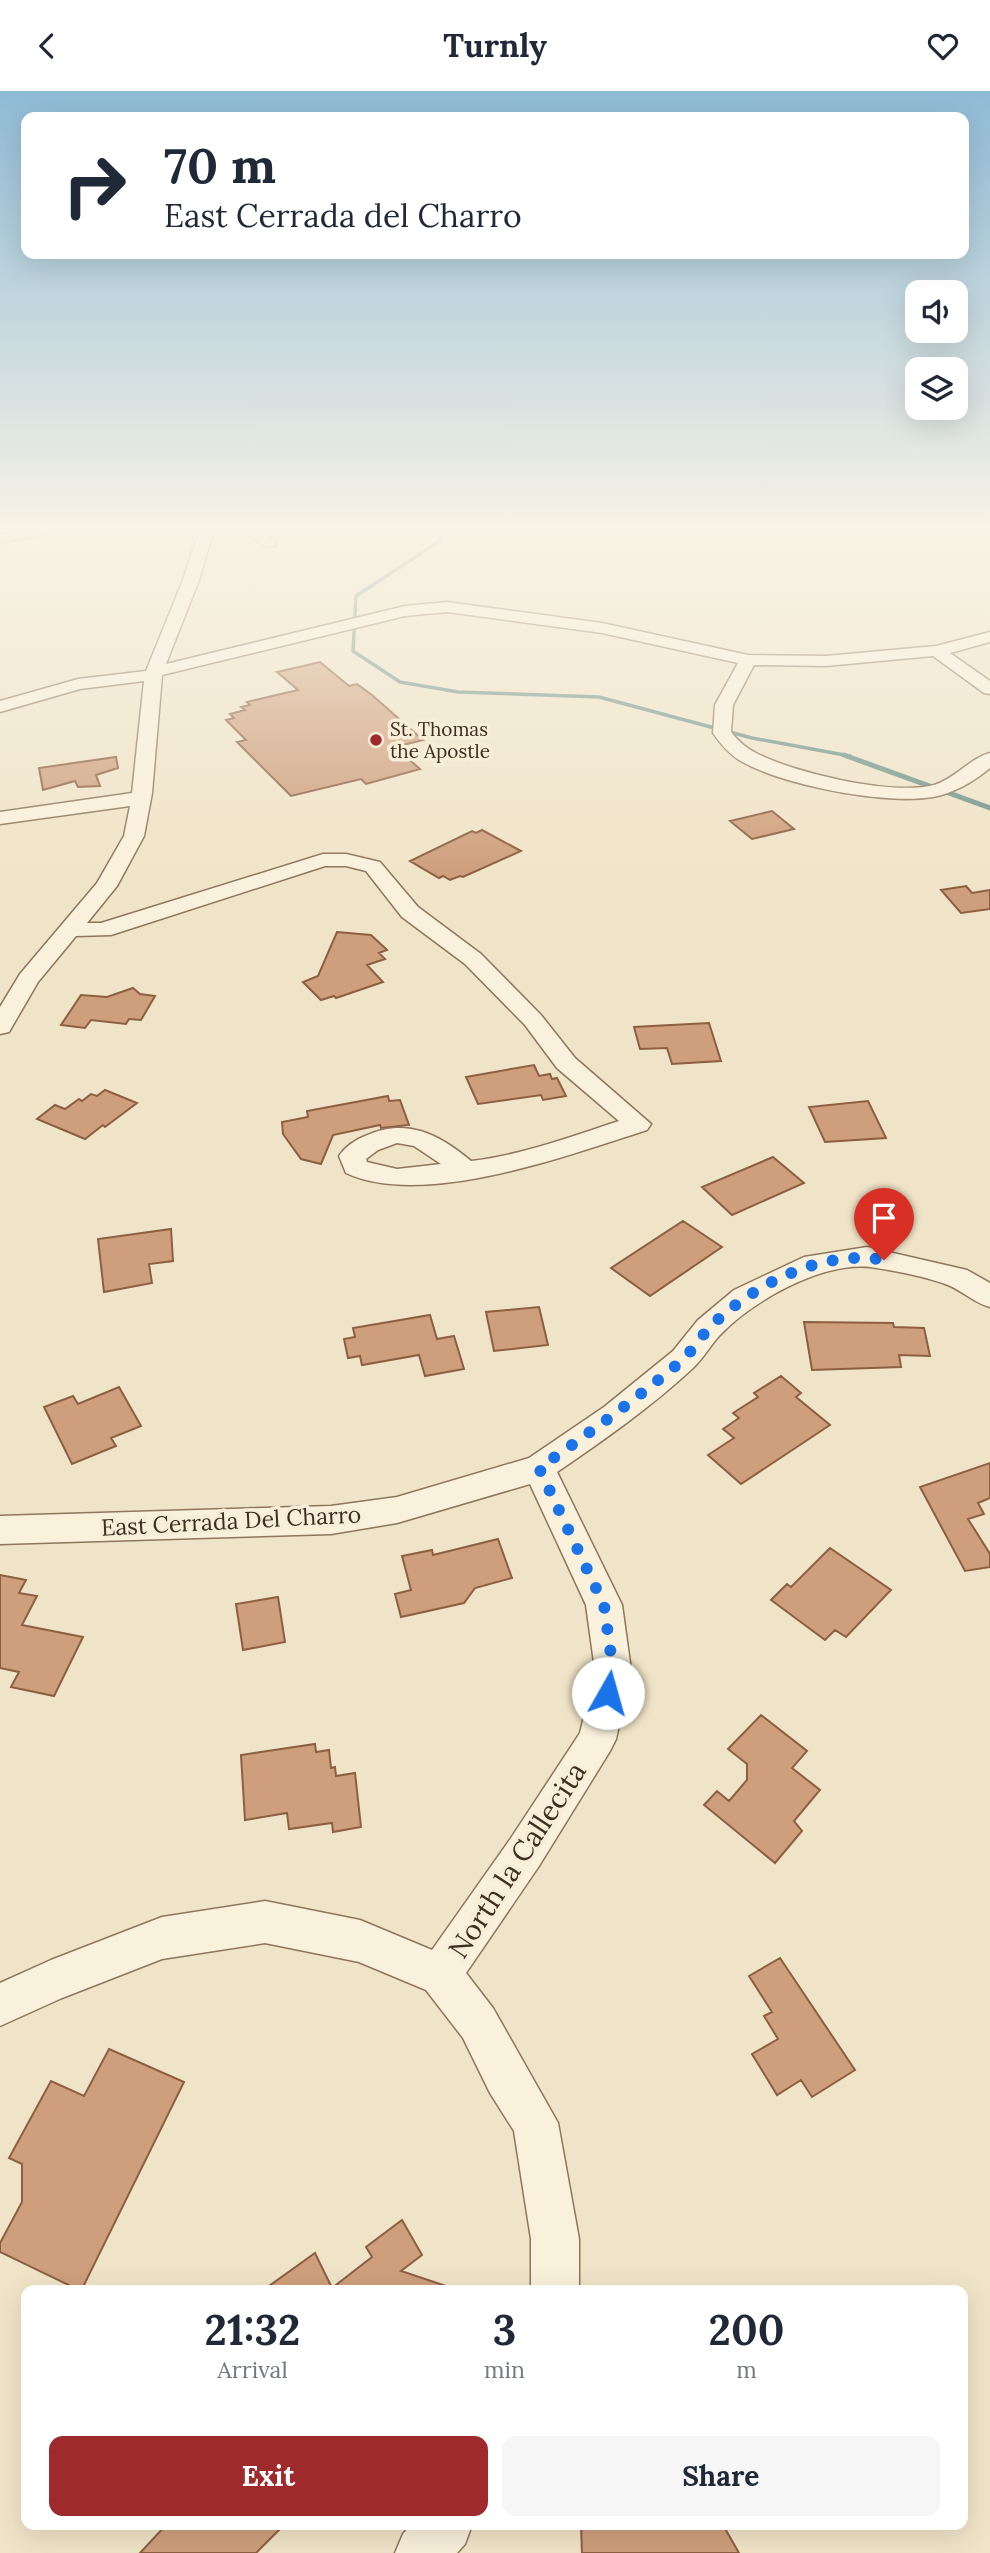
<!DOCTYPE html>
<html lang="en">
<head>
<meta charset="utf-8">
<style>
  :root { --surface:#fff; --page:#f6f6f7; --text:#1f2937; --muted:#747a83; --accent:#9e2a2b }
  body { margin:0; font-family:Lora,serif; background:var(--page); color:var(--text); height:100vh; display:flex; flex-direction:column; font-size:26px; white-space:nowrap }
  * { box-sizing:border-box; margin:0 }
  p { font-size:23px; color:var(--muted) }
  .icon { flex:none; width:38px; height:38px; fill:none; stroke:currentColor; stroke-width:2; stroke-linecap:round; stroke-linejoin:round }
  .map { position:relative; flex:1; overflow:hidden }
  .drawer { position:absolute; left:21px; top:2194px; width:947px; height:245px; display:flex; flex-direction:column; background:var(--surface); border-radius:14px; box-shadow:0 7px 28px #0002 }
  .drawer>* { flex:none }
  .top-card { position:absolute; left:21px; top:21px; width:948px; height:147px; border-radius:14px; box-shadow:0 7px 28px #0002; background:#fff; color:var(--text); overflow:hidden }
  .fabs { position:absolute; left:905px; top:189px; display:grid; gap:14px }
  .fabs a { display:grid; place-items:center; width:63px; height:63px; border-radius:14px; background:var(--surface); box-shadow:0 7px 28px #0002; font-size:35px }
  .pin { position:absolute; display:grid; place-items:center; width:60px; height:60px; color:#fff; margin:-72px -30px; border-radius:50% 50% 50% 0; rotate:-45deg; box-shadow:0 0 7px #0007 }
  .pin .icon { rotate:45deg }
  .me { position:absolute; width:77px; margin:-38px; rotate:7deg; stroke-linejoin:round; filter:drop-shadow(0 0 5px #0008) }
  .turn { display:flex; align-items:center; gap:24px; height:147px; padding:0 28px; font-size:32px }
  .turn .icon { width:91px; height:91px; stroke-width:2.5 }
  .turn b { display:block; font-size:49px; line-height:60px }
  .eta { display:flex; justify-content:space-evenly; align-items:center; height:119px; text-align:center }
  .eta b { font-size:42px; font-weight:700; line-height:49px }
  .cta { display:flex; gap:14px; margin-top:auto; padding:14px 28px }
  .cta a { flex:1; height:80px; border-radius:14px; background:var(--accent); color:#fff; font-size:28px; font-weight:700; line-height:80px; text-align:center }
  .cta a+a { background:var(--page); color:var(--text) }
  header { display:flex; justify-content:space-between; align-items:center; height:91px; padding:0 28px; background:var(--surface); font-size:32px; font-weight:700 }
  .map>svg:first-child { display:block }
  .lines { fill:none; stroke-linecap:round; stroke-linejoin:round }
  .stream-far1 { stroke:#6f938a; stroke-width:3.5 }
  .stream { stroke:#6f938a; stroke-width:5 }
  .building { fill:#cf9f7d; stroke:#8d5f41; stroke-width:2 }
  .minor-casing { stroke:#8d765c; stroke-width:3 }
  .minor { fill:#faf1dc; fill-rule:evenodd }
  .route { stroke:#1a73e8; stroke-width:12; stroke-dasharray:0 21.6 }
  .poi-dot { fill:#9e2a2b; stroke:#f7eed8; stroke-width:2.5 }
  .labels { text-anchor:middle; stroke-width:7; stroke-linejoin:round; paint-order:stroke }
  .far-poi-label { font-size:19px; fill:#3d2e20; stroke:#f7eed8; text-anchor:start }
  .street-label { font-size:23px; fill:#3d2e20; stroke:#f7eed8 }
  .near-street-label { font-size:28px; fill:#3d2e20; stroke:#f7eed8 }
</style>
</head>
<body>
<header><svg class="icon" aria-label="back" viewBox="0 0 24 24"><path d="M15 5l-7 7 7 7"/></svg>Turnly<svg class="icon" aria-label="heart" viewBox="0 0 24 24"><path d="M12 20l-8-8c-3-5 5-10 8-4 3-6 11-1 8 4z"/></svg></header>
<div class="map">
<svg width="990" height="2462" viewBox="0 0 990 2462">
  <rect width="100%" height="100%" fill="#f0e4c8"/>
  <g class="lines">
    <path class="stream-far1" d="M442,438L441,449L356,505L353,560L400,591L458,601L599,606L752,647L850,665"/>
    <path class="stream" d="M844,664L990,717"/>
  </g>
  <path class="building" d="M320,571L349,595L357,593L372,604L423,649L395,656L420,678L366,693L361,688L291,705L237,651L246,649L226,629L234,627L230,623L245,619L241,616L250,614L247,611L298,599L277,581Z
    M116,666L118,677L96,684L100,695L78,696L75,690L43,699L39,677Z
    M772,720L794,738L752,748L730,730Z
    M482,739L521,760L463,786L460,785L450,789L443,785L439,787L410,770L472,740L476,742Z
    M966,795L972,802L990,799V818L961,822L941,799Z
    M337,841L371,844L387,859L379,862L385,868L367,874L383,891L336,907L334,905L321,909L303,891L318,885Z
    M133,897L140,903L155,905L141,929L129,928L126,933L91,929L85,937L61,934L81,904L107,906Z
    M709,932L721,970L672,973L667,957L640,958L634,936Z
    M534,974L539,985L550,983L552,988L557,987L566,1005L543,1009L541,1004L478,1013L466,986Z
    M105,999L137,1012L105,1036L103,1034L85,1048L37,1028L55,1014L65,1018L79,1008L82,1010L91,1003L97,1005Z
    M388,1005L389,1010L400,1009L409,1034L381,1037L380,1034L333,1044L321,1073L301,1068L283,1043L282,1031L308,1026L307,1020Z
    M868,1010L886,1047L825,1051L809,1016Z
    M773,1066L804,1092L732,1124L702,1096Z
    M683,1130L722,1156L650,1205L611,1177Z
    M171,1138L173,1170L149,1173L152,1192L104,1201L98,1148Z
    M539,1216L548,1254L494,1260L486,1221Z
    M430,1224L437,1248L454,1245L464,1278L425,1285L419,1264L362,1274L360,1265L348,1267L344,1248L355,1246L353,1237Z
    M804,1231L893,1232L894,1236L924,1237L930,1265L899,1264L901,1276L812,1279Z
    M781,1285L801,1302L796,1306L830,1334L741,1393L708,1364L734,1347L723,1338L739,1327L733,1322L758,1306L754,1302Z
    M119,1296L141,1335L111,1347L116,1355L72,1373L44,1316L73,1305L78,1313Z
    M990,1372V1407L978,1412L984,1423L968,1428L990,1463V1476L965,1480L920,1396Z
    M498,1448L512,1487L475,1497L464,1512L401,1526L395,1503L411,1499L402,1465L432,1459L433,1464Z
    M830,1457L891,1499L846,1546L835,1539L825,1549L771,1509L787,1493L791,1496Z
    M0,1484L26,1489L19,1502L37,1505L22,1534L83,1546L54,1605L11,1596L19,1581L0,1577Z
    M278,1506L285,1551L243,1559L236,1513Z
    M761,1624L807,1660L792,1677L820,1699L794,1730L802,1740L775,1772L704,1714L717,1700L729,1710L747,1689V1673L728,1658Z
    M315,1653L316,1661L329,1659L331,1677L335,1676L336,1685L355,1682L361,1736L333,1741L332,1732L289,1738L287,1722L245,1729L241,1664Z
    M780,1867L855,1979L812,2006L801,1989L777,2004L752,1963L778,1948L764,1925L772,1921L749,1885Z
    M109,1958L184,1991L81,2200L0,2161V2152L22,2111V2073L9,2067L51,1990L84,2005Z
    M402,2129L422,2164L401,2180L449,2196V2200H262L315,2162L332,2197L372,2166L366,2156Z
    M166,2434H284L256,2462H140Z
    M581,2434H723L739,2462H582Z"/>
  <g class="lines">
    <g class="minor-casing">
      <path id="minor" d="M26,438H56L54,441L0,452V444Z
        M200,438H214L199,489L166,573L405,515L447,511L602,532L748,564L826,565L936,555L990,541V551L950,562L990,590V603L984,602L933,565L826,575L754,574L733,614L731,641C738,650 746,657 756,662C794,682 892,705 934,694C955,688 970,667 990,662V677C973,691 954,702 933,706C884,714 781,694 739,669C728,662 720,652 713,642L715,614L738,572L602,542L447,521L405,525L162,584L152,702L144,745L117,795L87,832H101L323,763H346L380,771L418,816L481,863L541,924L575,967L651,1033L647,1039C569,1064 423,1118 346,1082L339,1065C345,1056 355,1049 365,1045C406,1026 439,1043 471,1070C522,1064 570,1046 619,1030L557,977L525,934L465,873L402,826L366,780L346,775H325L111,844L76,845L38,891L9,941L0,943V916L20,883L97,792L124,745L130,715L0,733V721L132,702L144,590L80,598L0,621V610L78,588L146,580L183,489ZM397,1052L414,1055L441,1073L397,1078L367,1071L366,1068L378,1059Z
        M241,438H258L276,452L274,455H264Z
        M867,1156L967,1179L990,1192V1216C974,1212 963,1200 948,1194C927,1186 892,1179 870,1176C821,1171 752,1210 719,1245C710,1255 703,1268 692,1278C651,1316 604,1349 557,1381L622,1514L631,1579L616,1648L610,1660L539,1775L466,1882L493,1917L558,2032L579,2148V2200H531V2148L514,2040L490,2002L463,1947L426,1899L359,1871L265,1852L162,1868L62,1907L0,1935V1892L51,1869L162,1826L265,1810L360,1829L432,1859L511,1747L580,1642L595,1579L586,1514L530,1393L397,1432L331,1443L0,1453V1425L331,1415L397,1406L529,1367L604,1316L673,1260L698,1229L734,1199L804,1166Z
        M411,2434H472L465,2453L457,2462H395L403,2443Z"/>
    </g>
    <use href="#minor" class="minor"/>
  </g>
  <linearGradient id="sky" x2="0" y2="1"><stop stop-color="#8fbad6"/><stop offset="0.56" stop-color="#f8f3e6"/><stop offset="1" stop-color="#f8f3e6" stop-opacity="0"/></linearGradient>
  <rect width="990" height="783" fill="url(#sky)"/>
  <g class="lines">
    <path class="route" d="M608,1602L613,1579L604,1514L539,1377C588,1343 635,1309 680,1271C692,1261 700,1246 711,1235C754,1193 823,1158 884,1169"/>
  </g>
  <circle class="poi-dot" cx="376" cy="649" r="7"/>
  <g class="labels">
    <g class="far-poi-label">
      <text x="390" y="645">St. Thomas<tspan x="390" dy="22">the Apostle</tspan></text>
    </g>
    <g class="street-label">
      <text transform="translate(231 1430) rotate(-3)" y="8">East Cerrada Del Charro</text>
    </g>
    <g class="near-street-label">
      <text transform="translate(517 1769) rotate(-57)" y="10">North la Callecita</text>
    </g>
  </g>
</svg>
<div class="fabs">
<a><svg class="icon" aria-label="sound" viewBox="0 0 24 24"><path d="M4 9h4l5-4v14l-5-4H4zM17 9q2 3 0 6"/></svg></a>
<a><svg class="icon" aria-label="layers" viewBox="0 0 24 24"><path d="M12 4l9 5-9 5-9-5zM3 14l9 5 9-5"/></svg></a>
</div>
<div class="pin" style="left:884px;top:1169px;background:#d93025"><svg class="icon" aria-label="arrive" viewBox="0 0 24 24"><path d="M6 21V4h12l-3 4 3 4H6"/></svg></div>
<svg class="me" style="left:608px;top:1602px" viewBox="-20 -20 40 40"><circle r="19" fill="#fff"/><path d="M0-13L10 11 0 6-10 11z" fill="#1a73e8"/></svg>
<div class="top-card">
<div class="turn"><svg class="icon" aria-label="right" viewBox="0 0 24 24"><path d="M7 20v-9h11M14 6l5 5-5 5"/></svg><div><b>70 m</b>East Cerrada del Charro</div></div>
</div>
<section class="drawer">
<div class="eta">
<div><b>21:32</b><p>Arrival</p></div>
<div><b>3</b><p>min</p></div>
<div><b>200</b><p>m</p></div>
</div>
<div class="cta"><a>Exit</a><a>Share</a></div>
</section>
</div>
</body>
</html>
